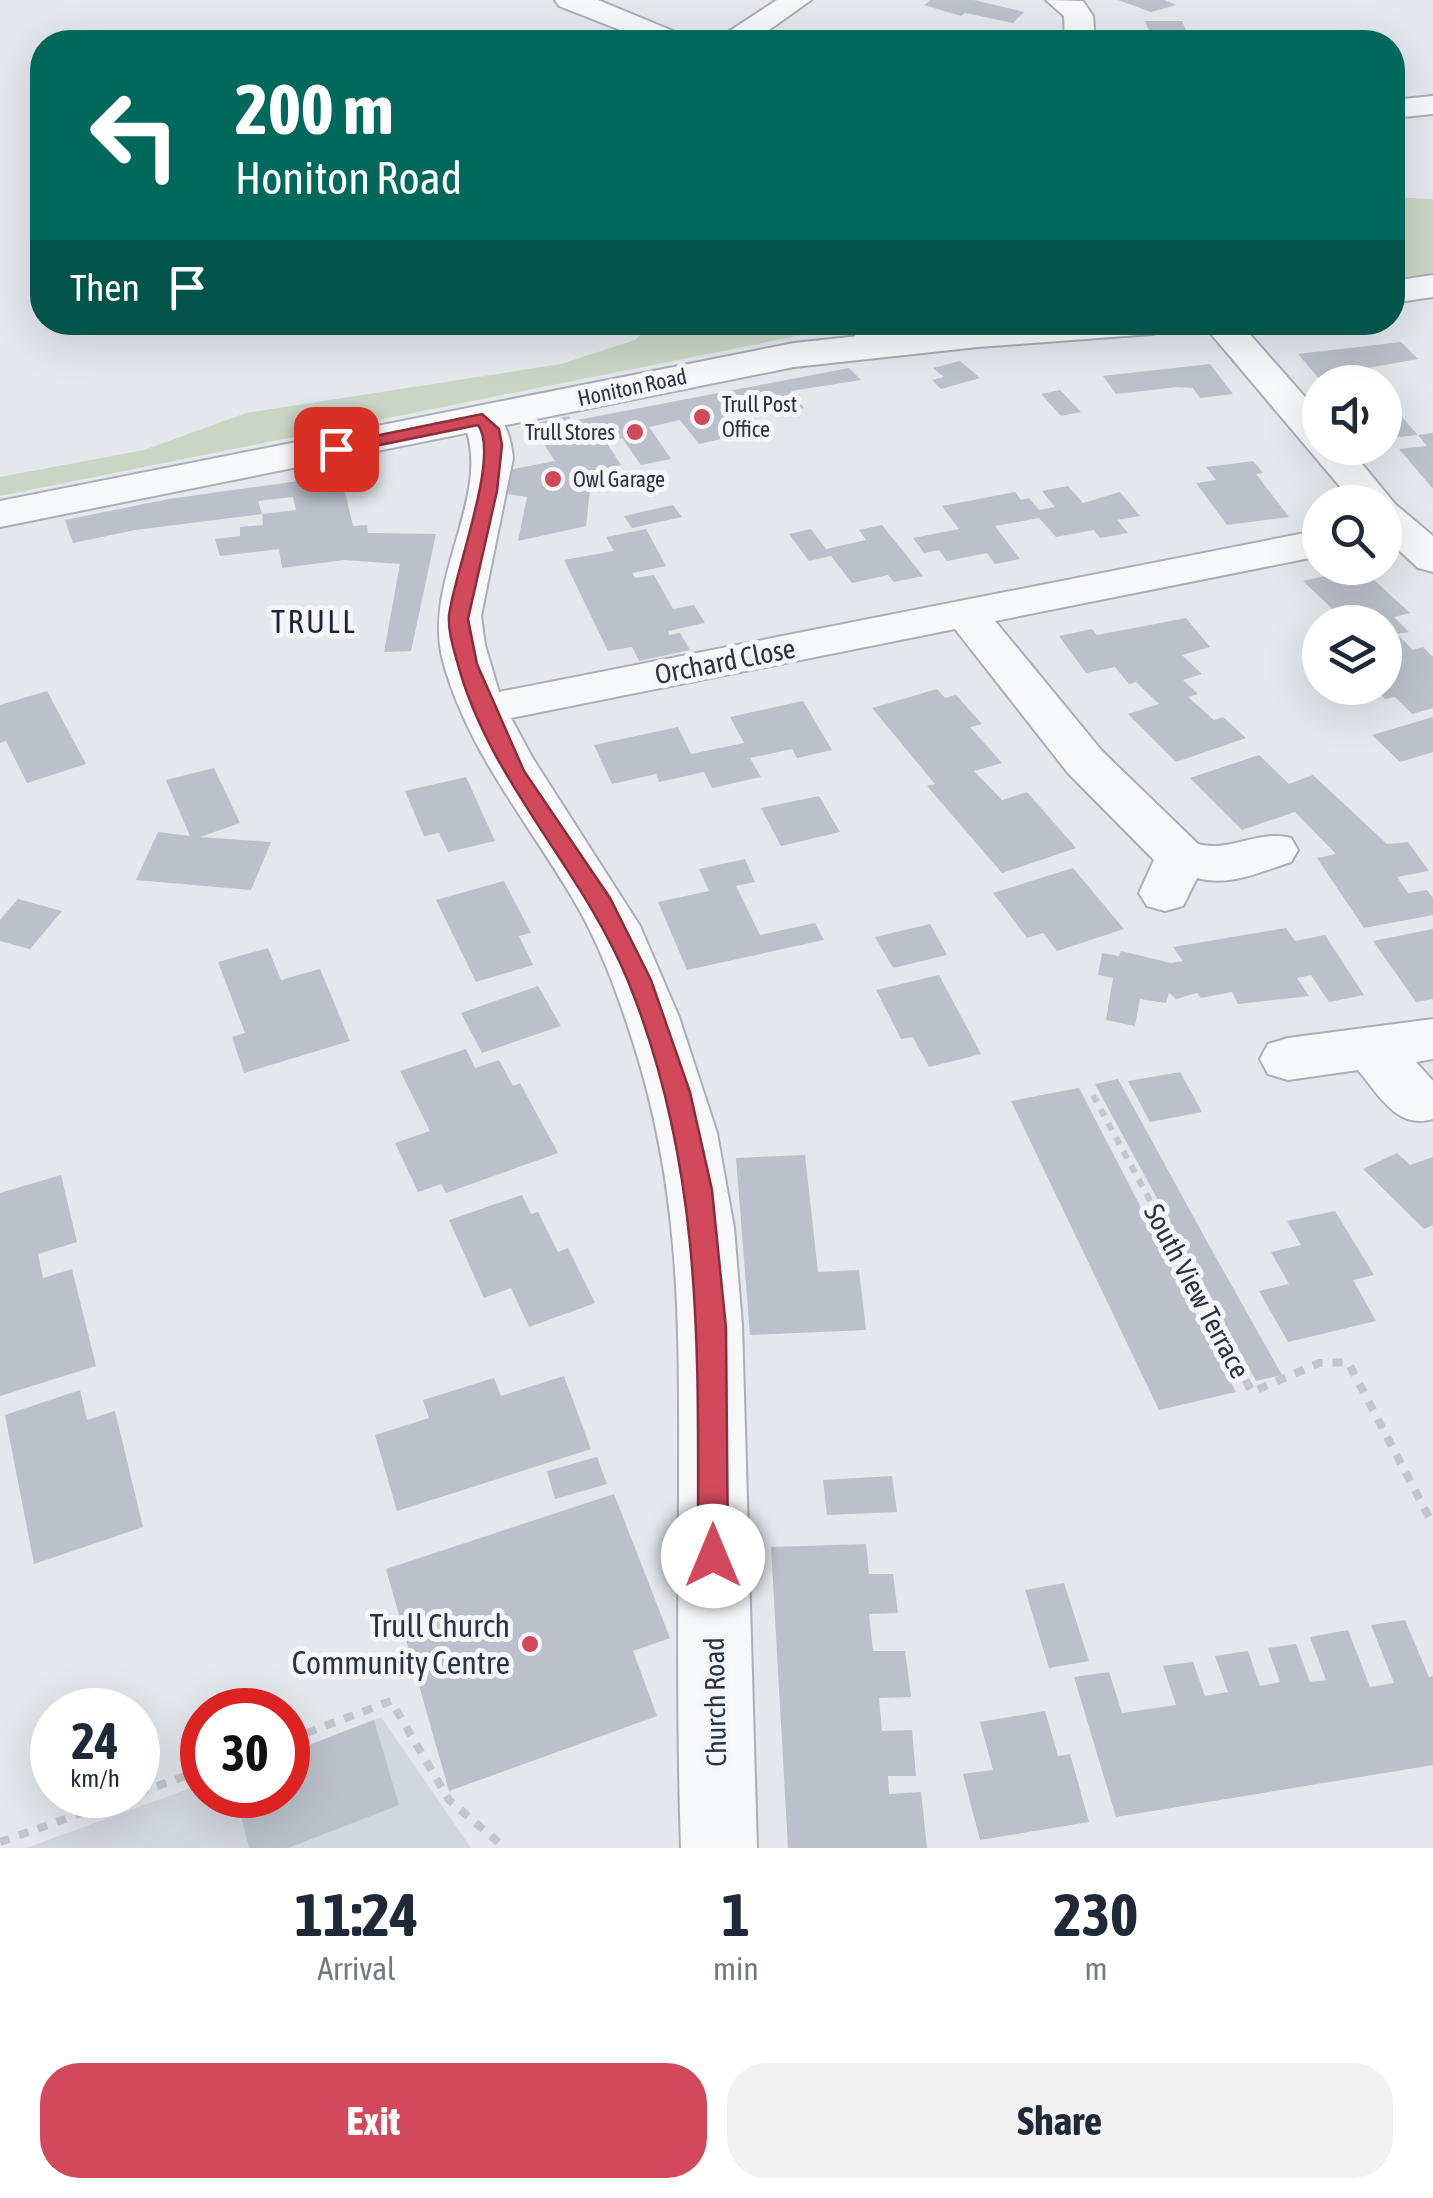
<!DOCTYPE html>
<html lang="en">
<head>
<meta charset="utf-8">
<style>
  :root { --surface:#fff; --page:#f2f2f3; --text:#1f2937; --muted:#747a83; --accent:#d1495b }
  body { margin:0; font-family:"Asap Condensed",sans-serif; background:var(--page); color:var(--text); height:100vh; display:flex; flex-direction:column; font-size:38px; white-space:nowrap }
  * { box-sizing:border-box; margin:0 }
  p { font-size:32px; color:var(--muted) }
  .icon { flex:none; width:55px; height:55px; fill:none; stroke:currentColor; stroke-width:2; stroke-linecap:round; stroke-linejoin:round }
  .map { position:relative; height:1848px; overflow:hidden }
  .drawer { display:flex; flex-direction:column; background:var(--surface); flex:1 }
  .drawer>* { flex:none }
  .banner { position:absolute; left:30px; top:30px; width:1375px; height:305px; border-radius:40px; box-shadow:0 10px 40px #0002; background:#00695c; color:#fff; overflow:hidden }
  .fabs { position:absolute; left:1302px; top:365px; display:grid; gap:20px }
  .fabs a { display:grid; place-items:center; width:100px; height:100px; border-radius:50%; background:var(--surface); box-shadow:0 10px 40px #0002; font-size:50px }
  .speed { position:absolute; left:30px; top:1688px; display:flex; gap:20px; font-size:50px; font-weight:700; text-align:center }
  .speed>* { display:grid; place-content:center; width:130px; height:130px; border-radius:50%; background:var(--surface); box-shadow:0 10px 40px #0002; line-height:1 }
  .speed small { font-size:25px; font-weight:400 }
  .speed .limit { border:15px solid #d22; background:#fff; color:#111 }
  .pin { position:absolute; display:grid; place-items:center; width:85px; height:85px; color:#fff; margin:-42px; border-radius:20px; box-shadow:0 5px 15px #0006 }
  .me { position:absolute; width:110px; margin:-55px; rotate:0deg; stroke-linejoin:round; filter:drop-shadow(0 0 8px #0008) }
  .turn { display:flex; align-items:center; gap:35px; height:210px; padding:0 40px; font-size:45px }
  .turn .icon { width:130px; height:130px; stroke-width:2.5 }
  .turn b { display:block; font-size:70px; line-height:85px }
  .then { display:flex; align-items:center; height:95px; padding:0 40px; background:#0003; gap:20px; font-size:38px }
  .eta { display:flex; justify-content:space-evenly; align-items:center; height:170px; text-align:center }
  .eta b { font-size:60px; font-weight:700; line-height:70px }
  .cta { display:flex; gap:20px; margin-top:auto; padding:20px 40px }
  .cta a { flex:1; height:115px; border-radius:40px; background:var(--accent); color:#fff; font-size:40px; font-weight:700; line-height:115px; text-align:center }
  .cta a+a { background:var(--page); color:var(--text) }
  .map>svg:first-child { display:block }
  .built { fill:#d2d6de }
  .green { fill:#c9d6c5 }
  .building { fill:#bbc0ca }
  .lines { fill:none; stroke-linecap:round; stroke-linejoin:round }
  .minor-casing { stroke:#a9aeb7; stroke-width:4 }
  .tertiary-casing { stroke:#a9aeb7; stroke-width:4 }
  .path-far1 { stroke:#c2c5cb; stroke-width:6; stroke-dasharray:8 8; stroke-linecap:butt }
  .path { stroke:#c2c5cb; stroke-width:8; stroke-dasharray:10 10; stroke-linecap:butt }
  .minor { fill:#f7f8fa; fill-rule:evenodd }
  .tertiary { fill:#f7f8fa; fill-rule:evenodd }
  .route { fill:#d1495b; stroke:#882f3b; stroke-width:2.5 }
  .poi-dot { fill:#d1495b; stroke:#f4f6f9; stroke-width:4 }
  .labels { text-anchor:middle; stroke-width:10; stroke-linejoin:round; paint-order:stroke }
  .far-street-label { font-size:22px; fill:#2b3445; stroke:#f4f6f9 }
  .far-poi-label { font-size:22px; fill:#2b3445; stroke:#f4f6f9; text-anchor:start }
  .street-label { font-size:28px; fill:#2b3445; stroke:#f4f6f9 }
  .quarter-label { font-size:32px; letter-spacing:2.5px; fill:#1d2536; stroke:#f4f6f9 }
  .near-poi-label { font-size:32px; fill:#2b3445; stroke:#f4f6f9; text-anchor:end }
</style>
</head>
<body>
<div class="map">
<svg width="1433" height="1848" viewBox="0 0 1433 1848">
  <rect width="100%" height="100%" fill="#e4e7ec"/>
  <path class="built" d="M381,1717L471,1848H26L202,1784V1795H288V1753Z"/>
  <path class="green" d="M1392,197L1433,199V273L1393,278Z
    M654,322L817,323L802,335L0,496V477L144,450L246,413L561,364L635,340Z"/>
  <path class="building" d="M931,0H974L1024,12L1013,23L965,13L961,16L924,5Z
    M1118,0H1164L1176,5L1151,12Z
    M1145,21H1182L1191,42H1118L1115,33H1150Z
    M1401,342L1418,359L1344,372L1354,382H1322L1298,354Z
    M960,361L980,378L941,389L932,380L944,377L933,368Z
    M1210,364L1233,394L1200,398L1193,388L1177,387L1116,394L1103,376Z
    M849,368L861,380L791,391L804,408L769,415L765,410L733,418L730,413L724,415L740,435L699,444L680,420L649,427L671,459L641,465L622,438L606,442L621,465L604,469V476L591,481L586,526L518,541L527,497L508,494V470L555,461L531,424L569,416L572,421Z
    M1060,390L1081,412L1061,416L1041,394Z
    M1401,416L1418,435L1390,438L1385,432V418Z
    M1433,433V489L1399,449L1427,446L1418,435Z
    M1253,461L1263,473L1256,474L1289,517L1227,525L1196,483L1216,480L1206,467Z
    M341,475L353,526L367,525L368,533L436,534L411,651L384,652L400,564L344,560L282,568L279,549L220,556L215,539L240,536V527L263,525L262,514L296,510L293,497L258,501L262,514L135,530L73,543L65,520L169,499Z
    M1068,486L1083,503L1120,492L1140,516L1117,520L1128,533L1100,538L1094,530L1056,537L1039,518L995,526L1020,559L995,564L987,553L947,561L939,550L924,553L913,538L959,529L942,506L1015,492L1021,500L1029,498L1039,510L1055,507L1042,491Z
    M673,505L682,517L632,528L624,516Z
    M882,525L923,576L894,582L888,575L852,583L831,556L809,561L789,534L811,529L826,549L866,540L859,530Z
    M646,529L666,566L632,573L635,578L654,575L673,609L694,605L705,623L668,631L669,635L680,633L690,650L639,661L632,647L608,651L564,560L614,551L606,537Z
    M1361,568L1410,613L1394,617L1409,632L1397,634L1413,650L1423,647L1433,657V708L1412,714L1395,697L1385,699L1373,688H1385V622H1346L1303,581Z
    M1186,618L1210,647L1182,655L1202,674L1183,680L1198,694L1188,697L1214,720L1223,717L1246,738L1176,762L1128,714L1159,704L1136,682L1129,684L1115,667L1086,673L1059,636L1092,629L1097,635Z
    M937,689L945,698L956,695L982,724L970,727L1002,763L974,771L1002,800L1027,792L1076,848L1002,873L927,786L935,784L872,708Z
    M47,691L86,764L27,783L6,741L0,743V705Z
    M803,701L832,750L797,758L792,749L750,758L761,777L712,788L704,772L659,782L656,774L612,784L594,745L678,727L691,754L744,743L730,717Z
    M1433,717V752L1400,762L1372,735Z
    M1259,755L1289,784L1313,775L1387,844L1408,842L1429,871L1397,877L1408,893L1427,890L1433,898V915L1364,928L1317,858L1336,854L1295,812L1242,830L1190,778Z
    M214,768L240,823L200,837L271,842L251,890L136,880L158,832L190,836L166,780Z
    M466,777L495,841L448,852L439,833L424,836L405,791Z
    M819,796L840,832L781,846L761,808Z
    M745,859L755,882L736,886L760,935L815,923L824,940L687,970L658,902L709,891L699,869Z
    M1073,868L1124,929L1057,951L1043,933L1027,938L993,893Z
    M504,881L531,933L519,936L533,965L476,982L436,900Z
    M18,899L62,911L30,949L0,941V920Z
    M930,924L947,955L893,968L875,937Z
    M1286,928L1295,941L1325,935L1364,995L1329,1002L1311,975L1297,978L1309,996L1238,1004L1232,992L1201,998L1197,993L1176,999L1169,993L1166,1003L1140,999L1135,1026L1106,1020L1113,978L1098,975L1102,953L1119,956L1121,951L1171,963L1183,961L1173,947Z
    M1433,929V999L1416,1002L1373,941Z
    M268,948L281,980L320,969L350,1041L244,1073L232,1037L245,1033L218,962Z
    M939,975L981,1054L929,1067L913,1037L901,1039L876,990Z
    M538,986L561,1026L482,1053L461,1013Z
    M466,1049L475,1068L499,1060L513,1086L520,1083L558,1153L446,1193L441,1184L418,1192L395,1143L430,1131L400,1071Z
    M1180,1072L1202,1112L1150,1122L1128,1081Z
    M1118,1079L1210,1247L1282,1375L1256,1381L1238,1348L1095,1084Z
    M1079,1088L1122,1171L1236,1392L1159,1410L1011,1101Z
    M1397,1153L1410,1165L1433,1157V1225L1424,1229L1363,1169Z
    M805,1155L818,1272L859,1270L866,1330L750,1335L736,1158Z
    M61,1175L77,1242L38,1254L43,1278L72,1269L96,1366L0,1396V1193Z
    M522,1195L531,1214L538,1212L558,1252L568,1248L595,1303L529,1327L511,1288L484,1298L449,1220Z
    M1335,1211L1374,1275L1353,1280L1376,1321L1288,1342L1259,1291L1289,1284L1271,1252L1301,1245L1287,1221Z
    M564,1376L591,1449L397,1511L375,1435L429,1418L423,1400L494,1378L501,1396Z
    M80,1390L87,1420L115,1411L143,1527L34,1564L5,1415Z
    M597,1457L607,1484L555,1499L547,1471Z
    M892,1476L897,1512L827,1515L823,1480Z
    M614,1494L670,1638L633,1651L657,1716L449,1791L386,1569Z
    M866,1544L869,1574H893L898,1613L869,1614L873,1651H905L911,1697L879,1698L882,1731L912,1730L916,1776H888L889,1794L921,1792L927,1848H788L771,1547Z
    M1064,1583L1089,1661L1049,1668L1025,1590Z
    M1405,1620L1429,1677L1433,1676V1765L1116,1817L1074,1677L1109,1672L1122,1713L1176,1705L1163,1666L1193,1662L1205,1696L1228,1692L1215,1656L1248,1651L1260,1686L1280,1682L1268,1648L1296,1644L1310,1682L1326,1680L1310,1637L1348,1630L1370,1687L1394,1683L1371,1625Z
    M1045,1711L1058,1756L1070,1754L1089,1822L980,1840L963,1774L993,1770L980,1722Z
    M374,1720L399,1805L288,1848H249L236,1795H288V1753Z"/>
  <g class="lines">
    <g class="minor-casing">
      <path id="minor" d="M555,0H598L685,36L689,42H651L559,6Z
        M777,0H811L752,42H718L722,36Z
        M1046,0L1083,1L1093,16L1095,42H1065L1064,16Z
        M1433,96V114L1392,118V100Z
        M854,322H891L894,347L888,355L875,358L862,355L856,347Z
        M1201,322H1239L1320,414V448H1349L1395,504L1433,536V572L1418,568L1385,537V502H1353Z
        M482,407L496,411C507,427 511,439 513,458L481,616L485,645L499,692L1320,530V556L995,621L1102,751L1198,844C1231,853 1258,829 1291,838L1298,850L1291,862C1259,872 1230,887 1197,878L1183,906L1165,911L1147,906L1139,893L1154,860L1068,773L955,629L511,718L532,757L640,926L679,1017L717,1133L734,1228L742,1325L757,1848H681C677,1730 678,1611 679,1493C679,1334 683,1200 634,1045C618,995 600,944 573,899C527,821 467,750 443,661C421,578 497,492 462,419L468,411Z
        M1433,1019V1059L1416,1062L1433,1081V1119C1397,1130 1379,1095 1358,1070L1288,1080L1268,1074L1260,1059L1268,1044L1288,1038Z"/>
    </g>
    <g class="tertiary-casing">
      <path id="tertiary" d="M1433,275V297L1392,303V281Z
        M988,322H1171L1166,330L1152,334L978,347L794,367L0,527V501L794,343Z"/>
    </g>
    <path class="path-far1" d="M1093,1095L1153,1206"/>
    <path class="path" d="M1151,1204L1252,1392L1319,1363L1348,1362L1433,1525
      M288,1740L391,1701L449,1800L505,1848
      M138,1793L202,1770
      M0,1842L133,1795"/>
    <use href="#minor" class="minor"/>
    <use href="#tertiary" class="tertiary"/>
  </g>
  <path class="route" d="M482,414L499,429L502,445L497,491L468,619L477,664L524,771L610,898L651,980L690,1092L712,1190L726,1328L728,1556L724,1565L713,1569L702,1565L698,1556C698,1356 705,1170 628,981C582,868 488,780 457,661C453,648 448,629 449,616C453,576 501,455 478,425L336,454L327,449L336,444Z"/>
  <g class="poi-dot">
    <circle cx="702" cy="417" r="10"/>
    <circle cx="635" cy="432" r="10"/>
    <circle cx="553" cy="479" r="10"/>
    <circle cx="530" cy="1644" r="10"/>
  </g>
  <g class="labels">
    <g class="far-street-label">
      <text transform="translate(632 387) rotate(-12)" y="8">Honiton Road</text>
    </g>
    <g class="far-poi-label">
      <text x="722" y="412">Trull Post<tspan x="722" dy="25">Office</tspan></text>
      <text x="615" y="440" text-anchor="end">Trull Stores</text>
      <text x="573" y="487">Owl Garage</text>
    </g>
    <g class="street-label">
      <text transform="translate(725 661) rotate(-11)" y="10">Orchard Close</text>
      <text transform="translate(1197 1291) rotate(62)" y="10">South View Terrace</text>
      <text transform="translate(715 1702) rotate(-91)" y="10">Church Road</text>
    </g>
    <g class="quarter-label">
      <text x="314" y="633">TRULL</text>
    </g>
    <g class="near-poi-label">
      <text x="510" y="1637">Trull Church<tspan x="510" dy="37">Community Centre</tspan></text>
    </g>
  </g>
</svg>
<div class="fabs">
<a><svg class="icon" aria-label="sound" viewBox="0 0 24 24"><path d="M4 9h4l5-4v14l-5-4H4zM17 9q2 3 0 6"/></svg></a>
<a><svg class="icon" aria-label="search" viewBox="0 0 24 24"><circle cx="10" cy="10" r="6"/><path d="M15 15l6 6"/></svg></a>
<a><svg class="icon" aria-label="layers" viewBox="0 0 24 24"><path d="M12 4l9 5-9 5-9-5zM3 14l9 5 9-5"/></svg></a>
</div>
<div class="speed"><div>24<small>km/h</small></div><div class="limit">30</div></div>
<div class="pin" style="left:336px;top:449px;background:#d93025"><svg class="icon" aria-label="arrive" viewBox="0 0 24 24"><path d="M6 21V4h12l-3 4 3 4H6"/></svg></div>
<svg class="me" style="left:713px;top:1556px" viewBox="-20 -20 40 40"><circle r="19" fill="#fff"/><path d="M0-13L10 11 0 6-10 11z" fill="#d1495b"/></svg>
<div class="banner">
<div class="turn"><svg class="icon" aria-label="left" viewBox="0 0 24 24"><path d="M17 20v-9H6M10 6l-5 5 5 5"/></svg><div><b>200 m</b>Honiton Road</div></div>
<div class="then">Then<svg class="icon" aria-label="arrive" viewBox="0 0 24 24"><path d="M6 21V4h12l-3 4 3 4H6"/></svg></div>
</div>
</div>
<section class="drawer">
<div class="eta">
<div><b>11:24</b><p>Arrival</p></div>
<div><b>1</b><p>min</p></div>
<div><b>230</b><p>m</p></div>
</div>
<div class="cta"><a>Exit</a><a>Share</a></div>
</section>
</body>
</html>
